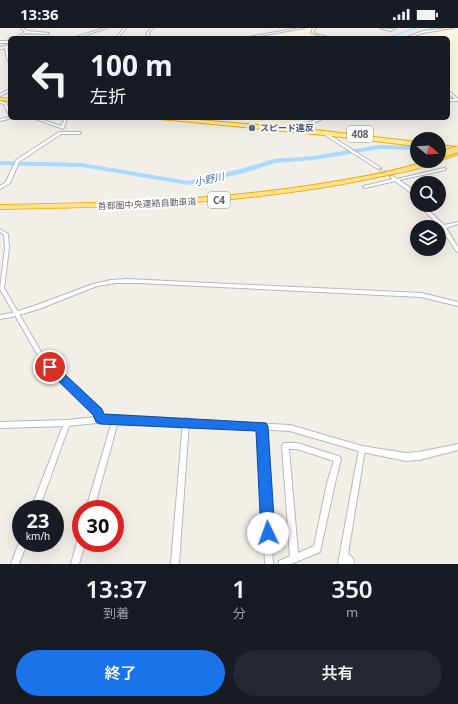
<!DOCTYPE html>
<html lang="ja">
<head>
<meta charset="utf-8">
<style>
  :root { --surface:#171b24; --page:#242831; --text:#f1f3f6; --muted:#9ea1a6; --accent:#1a73e8 }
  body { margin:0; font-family:"Noto Sans","Noto Sans JP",sans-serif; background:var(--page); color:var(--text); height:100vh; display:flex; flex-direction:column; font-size:15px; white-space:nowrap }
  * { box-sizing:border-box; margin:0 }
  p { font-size:13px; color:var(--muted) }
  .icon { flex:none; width:22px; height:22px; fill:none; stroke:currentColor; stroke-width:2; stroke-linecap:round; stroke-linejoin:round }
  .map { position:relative; height:536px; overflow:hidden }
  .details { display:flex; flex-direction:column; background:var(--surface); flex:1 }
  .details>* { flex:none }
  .top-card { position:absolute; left:8px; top:8px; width:442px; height:84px; border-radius:6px; box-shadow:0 4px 16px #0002; background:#171b24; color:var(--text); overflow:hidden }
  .needle { width:26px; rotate:108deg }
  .fabs { position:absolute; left:410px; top:104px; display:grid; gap:8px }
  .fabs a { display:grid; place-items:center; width:36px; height:36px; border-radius:50%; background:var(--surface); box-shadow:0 4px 16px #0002; font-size:20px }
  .speed { position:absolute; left:12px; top:472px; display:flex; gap:8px; font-size:20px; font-weight:700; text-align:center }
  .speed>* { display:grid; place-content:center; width:52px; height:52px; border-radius:50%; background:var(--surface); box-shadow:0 4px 16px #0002; line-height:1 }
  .speed small { font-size:10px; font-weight:400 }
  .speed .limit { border:6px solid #d22; background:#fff; color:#111 }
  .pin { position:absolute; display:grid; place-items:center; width:34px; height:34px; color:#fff; margin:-17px; border:2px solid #fff; border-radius:50%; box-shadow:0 1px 4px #0007 }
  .me { position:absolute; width:44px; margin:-22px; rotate:357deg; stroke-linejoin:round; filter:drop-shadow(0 0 3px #0008) }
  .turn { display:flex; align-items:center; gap:14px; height:84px; padding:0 16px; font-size:18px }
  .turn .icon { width:52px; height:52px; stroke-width:2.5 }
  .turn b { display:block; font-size:28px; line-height:34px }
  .eta { display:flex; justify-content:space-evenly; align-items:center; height:68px; text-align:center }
  .eta b { font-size:24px; font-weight:600; line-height:28px }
  .cta { display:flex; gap:8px; margin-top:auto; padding:8px 16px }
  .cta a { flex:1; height:46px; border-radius:24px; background:var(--accent); color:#fff; font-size:16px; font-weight:600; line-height:46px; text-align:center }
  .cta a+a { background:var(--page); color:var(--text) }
  .status { display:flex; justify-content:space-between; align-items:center; height:28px; padding:0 20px; background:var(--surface); direction:ltr }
  .status svg { height:11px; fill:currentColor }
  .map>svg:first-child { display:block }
  .commercial { fill:#fef7e0 }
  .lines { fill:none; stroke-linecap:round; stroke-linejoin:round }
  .stream { stroke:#aadaff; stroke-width:1 }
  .river { fill:#aadaff; fill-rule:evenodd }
  .minor-tunnel { stroke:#ccccc8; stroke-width:3.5; stroke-dasharray:3.5 2; stroke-linecap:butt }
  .minor-casing { stroke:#b5b8bc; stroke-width:2 }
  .tertiary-casing { stroke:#b5b8bc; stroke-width:2 }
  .trunk-casing { stroke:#f9ab00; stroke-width:2 }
  .motorway-casing { stroke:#f9ab00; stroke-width:2 }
  .minor { fill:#fff; fill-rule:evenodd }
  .tertiary { fill:#fff; fill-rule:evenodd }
  .trunk { fill:#feeaa1; fill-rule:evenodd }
  .motorway { fill:#fde293; fill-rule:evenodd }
  .motorway-bridge-casing { stroke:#f9ab00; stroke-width:8; stroke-linecap:butt }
  .motorway-bridge { stroke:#fde293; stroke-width:6 }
  .route { fill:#1a73e8; stroke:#114b97 }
  .service-dot { fill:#5c6f8a; stroke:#fff; stroke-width:1.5 }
  .labels { text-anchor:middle; stroke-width:4; stroke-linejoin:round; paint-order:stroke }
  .far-service-label { font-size:9px; font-weight:bold; fill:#4e5e75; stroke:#fff; text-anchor:start }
  .far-street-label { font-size:9px; fill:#5f6368; stroke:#fff }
  .shield { fill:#fff; stroke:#8f9295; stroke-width:1 }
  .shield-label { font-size:10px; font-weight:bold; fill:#5f6368 }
  .far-water-label { font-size:10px; font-style:italic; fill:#4174aa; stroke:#fff }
</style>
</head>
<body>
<div class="status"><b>13:36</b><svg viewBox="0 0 49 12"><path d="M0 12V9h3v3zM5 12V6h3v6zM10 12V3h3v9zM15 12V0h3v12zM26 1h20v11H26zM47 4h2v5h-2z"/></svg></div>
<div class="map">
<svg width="458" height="536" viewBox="0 0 458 536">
  <rect width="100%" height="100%" fill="#f1efe8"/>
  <path class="commercial" d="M306,0H314L311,5L329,10H248Z
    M432,0H458V70L448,62V10H407L438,2Z
    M203,90H322L303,96L302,99Z"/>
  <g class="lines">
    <path class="stream" d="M430,0L435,2
      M386,10L416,0"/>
    <path class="river" d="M379,117L417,118V122L379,121L314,132L275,135L245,145L188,157L82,139L0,137V133L82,135L188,153L240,141L274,131L314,128Z"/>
    <path class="minor-tunnel" d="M379,140L392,149"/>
    <g class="minor-casing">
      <path id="minor" d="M21,0H23L27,3L49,5L48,6L26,5L17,10H15L25,4Z
        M124,0H126L118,10H116Z
        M151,0H153L149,5L148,10H146L147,5Z
        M313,0H315L313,5L331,10H328L311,5Z
        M380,0L390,1L396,0L390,3Z
        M448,0H453L423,5L408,10H405L423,3Z
        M0,13H10V15H0Z
        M10,15V17L7,19C8,24 10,30 10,35C6,31 6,25 5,19Z
        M448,62L458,71V73H448V71H455L448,65Z
        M0,73L6,75L10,83V88L9,87L4,76L0,75Z
        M10,89V90H12L0,93V91Z
        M33,90H37L61,98L65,90H67L64,100L62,101L61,100Z
        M321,90H325L306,98L303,104L300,103L304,96Z
        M59,104H79L81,105L79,106H61L19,134L10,155L0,161V158L6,154L16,132Z
        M323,104H325L381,140L378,141L323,106Z
        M444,140L446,141L445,142L399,152C407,158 417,162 417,172H416L411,165L395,153L365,160L363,159L364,158L393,151L390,149L392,148L397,151Z
        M419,177H423L444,197L458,194V196L446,200L458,219V224L456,223L441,200Z
        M0,201L8,206L9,220L4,260L40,322L52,337L100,383L103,391L102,393L100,394L98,393L95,386L48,341L36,324L0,261L5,220L4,207L0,204Z
        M116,387L118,388L119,390L94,481H86L113,390L114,388Z
        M186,390L188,391L189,393L179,536H171L183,393L184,391Z
        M67,392L69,393L70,395L39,481H31L64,395L65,393Z
        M262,395L264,396L265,398L273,536H265L259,398L260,396Z
        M285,415H297L338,428L340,429L341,431L335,455L320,524L291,536H278L279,533L290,528L282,418L283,416ZM289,421H297L334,433L327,455L314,518L298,525Z
        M362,418L364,419L365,421L348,526C352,529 354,530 354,536H338L359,421L360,419Z
        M81,510V515H85L79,536H71L77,514L78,511Z
        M20,512H21V515H27L19,536H11Z"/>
    </g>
    <g class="tertiary-casing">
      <path id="tertiary" d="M104,0H107L77,10H73Z
        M299,0H304L248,10H243Z
        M10,18V20L0,21V19Z
        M10,61V63L0,68V66Z
        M127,251L421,265L458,274V278L421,269L138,255H116L97,258L39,281L12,289L0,291V287L12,285L34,278L93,256L111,252Z
        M116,387L290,397L362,418L406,425L419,424L458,416V422L419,432L406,433L362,424L290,403L116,393L67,398L0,400V394L67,392Z"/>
    </g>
    <g class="trunk-casing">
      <path id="trunk" d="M0,70L10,71V73L0,72Z
        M159,90H177L324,103L417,114V118L324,107L161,91Z
        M439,117L458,119V123L439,121Z"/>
    </g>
    <g class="motorway-casing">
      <path id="motorway" d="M458,122V126L439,133V129Z
        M427,133H436C426,141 392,146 378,149C253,176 127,179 0,181V177C111,175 222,173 332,154C364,149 396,143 427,133Z"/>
    </g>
    <use href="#minor" class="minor"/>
    <use href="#tertiary" class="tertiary"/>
    <use href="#trunk" class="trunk"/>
    <use href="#motorway" class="motorway"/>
    <g class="motorway-bridge-casing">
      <path id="motorway-bridge" d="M439,127L458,121"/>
    </g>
    <use href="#motorway-bridge" class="motorway-bridge"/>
  </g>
  <path class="route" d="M50,335L54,336L102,381L104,386L266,395L268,398L275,505L273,510L268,512L263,510L261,505L256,403L100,396L96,394L93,387L46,341L45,339L46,336Z"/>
  <circle class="service-dot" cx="252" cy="100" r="4"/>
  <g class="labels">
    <g class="far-service-label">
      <text x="260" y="103">スピード違反</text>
    </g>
    <g class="far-street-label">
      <text transform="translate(147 176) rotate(-3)" y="3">首都圏中央連絡自動車道</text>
    </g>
    <g class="shield">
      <rect x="347" y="98" width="26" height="16" rx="3"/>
      <rect x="208" y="164" width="22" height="16" rx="3"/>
    </g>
    <g class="shield-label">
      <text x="360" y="110">408</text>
      <text x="219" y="176">C4</text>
    </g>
    <g class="far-water-label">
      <text transform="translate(209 151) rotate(-12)" y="4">小野川</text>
    </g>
  </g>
</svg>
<div class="fabs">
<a><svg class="needle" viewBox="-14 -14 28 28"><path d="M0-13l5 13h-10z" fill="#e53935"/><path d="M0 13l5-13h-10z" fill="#9ea1a6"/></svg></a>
<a><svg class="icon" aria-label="search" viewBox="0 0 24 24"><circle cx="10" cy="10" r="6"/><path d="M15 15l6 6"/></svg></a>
<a><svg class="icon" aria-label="layers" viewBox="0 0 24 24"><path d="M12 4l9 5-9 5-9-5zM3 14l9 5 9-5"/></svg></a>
</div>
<div class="speed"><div>23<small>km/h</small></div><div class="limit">30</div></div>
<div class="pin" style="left:50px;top:339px;background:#d93025"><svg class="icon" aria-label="arrive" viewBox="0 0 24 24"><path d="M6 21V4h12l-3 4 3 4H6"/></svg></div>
<svg class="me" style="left:268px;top:505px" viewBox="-20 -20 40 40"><circle r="19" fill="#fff"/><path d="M0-13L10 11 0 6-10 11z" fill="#1a73e8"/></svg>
<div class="top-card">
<div class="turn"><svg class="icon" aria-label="left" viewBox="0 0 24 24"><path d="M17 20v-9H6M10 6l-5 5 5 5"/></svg><div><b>100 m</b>左折</div></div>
</div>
</div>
<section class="details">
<div class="eta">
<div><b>13:37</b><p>到着</p></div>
<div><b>1</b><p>分</p></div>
<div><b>350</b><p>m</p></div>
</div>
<div class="cta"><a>終了</a><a>共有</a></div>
</section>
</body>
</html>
